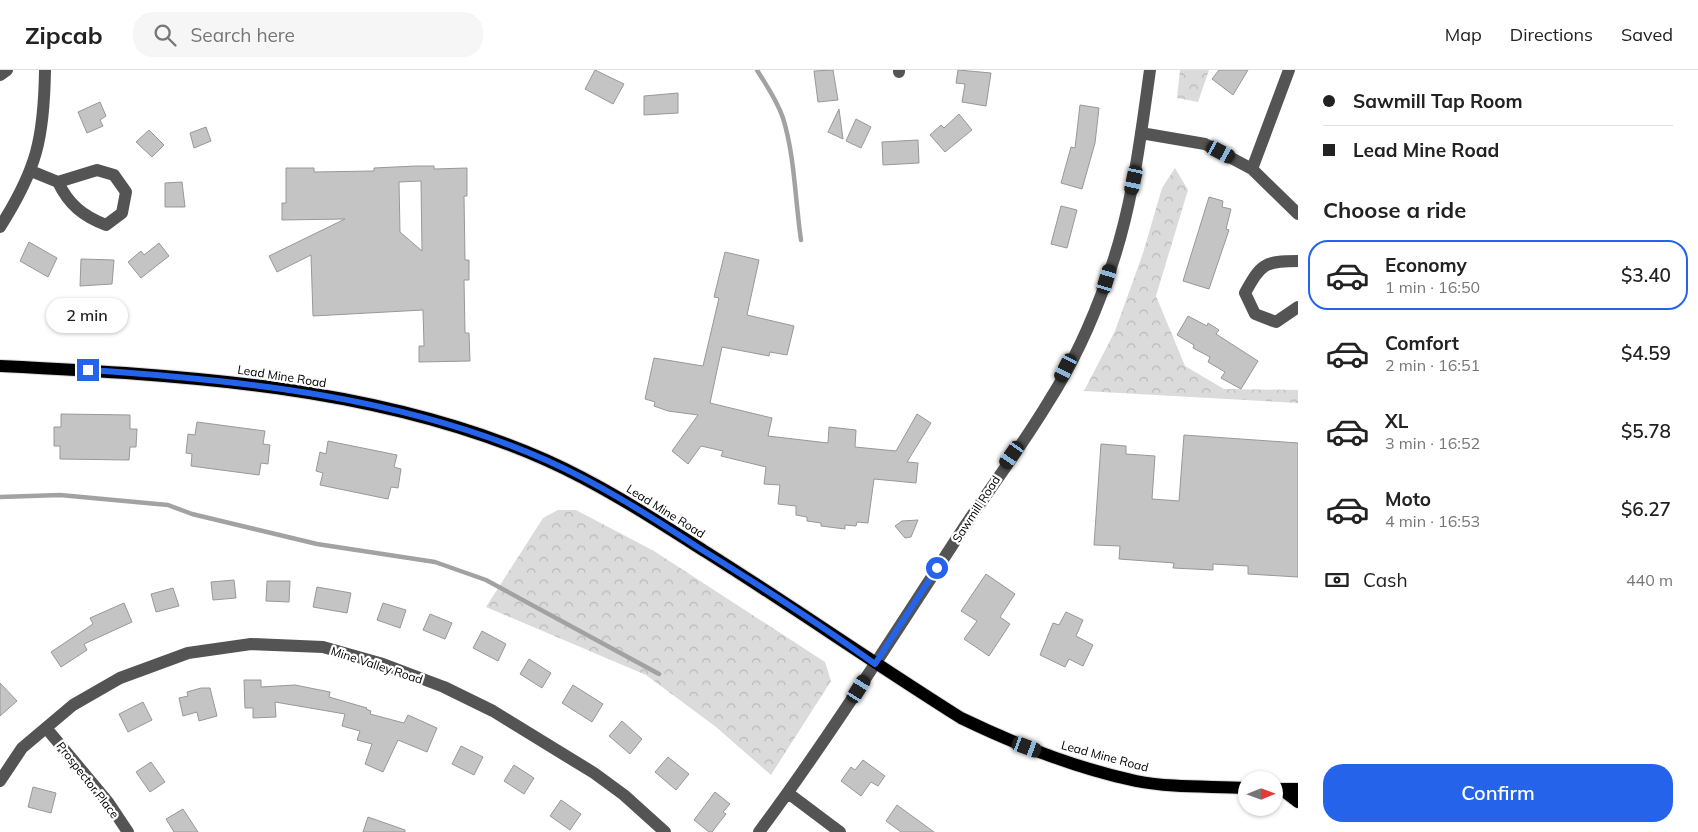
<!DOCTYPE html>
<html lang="en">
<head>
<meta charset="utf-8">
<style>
	body { margin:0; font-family:Mulish,sans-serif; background:#f6f6f6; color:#222; height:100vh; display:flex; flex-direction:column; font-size:19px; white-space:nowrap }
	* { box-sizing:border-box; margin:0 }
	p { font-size:16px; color:#767676 }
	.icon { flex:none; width:28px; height:28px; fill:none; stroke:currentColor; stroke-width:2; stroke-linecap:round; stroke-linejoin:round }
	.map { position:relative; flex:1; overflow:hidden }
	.drawer { display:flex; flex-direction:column; background:#fff; width:400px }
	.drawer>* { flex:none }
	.banner { display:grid; align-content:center; height:110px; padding:0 25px; background:#fff }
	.needle { width:32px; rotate:89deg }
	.tools { position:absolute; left:1238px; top:701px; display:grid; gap:10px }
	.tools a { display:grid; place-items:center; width:45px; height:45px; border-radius:50%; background:#fff; box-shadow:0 1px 4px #0004; font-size:25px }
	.end { position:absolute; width:22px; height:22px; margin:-11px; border:6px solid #2563eb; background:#fff; box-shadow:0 0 0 2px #fff }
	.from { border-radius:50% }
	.bubble { position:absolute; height:35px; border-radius:18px; background:#fff; box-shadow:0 1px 4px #0004; font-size:16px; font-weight:600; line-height:35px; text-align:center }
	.car { position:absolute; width:15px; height:30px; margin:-15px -8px; border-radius:6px; box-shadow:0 0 4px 1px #0007; background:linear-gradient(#222 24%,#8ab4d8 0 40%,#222 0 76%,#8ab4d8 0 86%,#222 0) }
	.banner b { display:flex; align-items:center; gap:18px; height:48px; font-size:19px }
	.banner b+b { border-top:1px solid #e0e0e0 }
	.banner i { width:12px; height:12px; background:#222 }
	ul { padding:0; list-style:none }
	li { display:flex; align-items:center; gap:15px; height:70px; margin:0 10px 8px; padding:0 15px; border:2px solid transparent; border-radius:20px }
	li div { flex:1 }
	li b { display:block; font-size:19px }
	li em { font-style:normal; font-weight:600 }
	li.on { border-color:#2563eb }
	li>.icon { width:45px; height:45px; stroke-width:1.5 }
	h2 { padding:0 25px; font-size:22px; line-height:60px }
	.pay { display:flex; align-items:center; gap:12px; height:55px; padding:0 25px; font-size:19px }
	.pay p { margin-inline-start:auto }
	.primary-button { display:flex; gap:10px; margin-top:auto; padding:10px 25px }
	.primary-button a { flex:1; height:58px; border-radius:20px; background:#2563eb; color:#fff; font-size:20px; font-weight:600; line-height:58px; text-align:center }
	header { display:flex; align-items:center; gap:30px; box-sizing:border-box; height:70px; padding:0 25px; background:#fff; border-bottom:1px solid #e0e0e0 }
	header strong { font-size:24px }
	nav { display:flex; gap:28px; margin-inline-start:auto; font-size:18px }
	.search { width:350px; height:45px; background:#f6f6f6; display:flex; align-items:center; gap:12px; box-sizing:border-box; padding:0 18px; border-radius:20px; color:#767676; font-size:19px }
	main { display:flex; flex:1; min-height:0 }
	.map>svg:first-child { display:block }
	.forest { fill:url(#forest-crowns) }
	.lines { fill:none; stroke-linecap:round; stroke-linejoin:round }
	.stream { stroke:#a2a2a2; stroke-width:4.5 }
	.building { fill:#c4c4c4; stroke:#989898; fill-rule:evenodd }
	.major-casing { stroke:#dbdbdb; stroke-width:14 }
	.minor { stroke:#545454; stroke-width:12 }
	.major { stroke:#000; stroke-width:12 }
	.route { stroke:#2563eb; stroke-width:6 }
	.labels { text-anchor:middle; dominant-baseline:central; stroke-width:4.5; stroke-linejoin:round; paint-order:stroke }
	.street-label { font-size:12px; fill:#000; stroke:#fff }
</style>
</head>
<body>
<header>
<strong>Zipcab</strong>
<div class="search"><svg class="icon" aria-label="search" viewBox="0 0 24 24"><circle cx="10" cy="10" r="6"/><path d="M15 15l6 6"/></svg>Search here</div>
<nav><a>Map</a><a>Directions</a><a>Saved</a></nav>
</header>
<main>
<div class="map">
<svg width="1298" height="762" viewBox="0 0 1298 762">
	<defs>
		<pattern id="forest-crowns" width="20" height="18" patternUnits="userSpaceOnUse" patternTransform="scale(1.25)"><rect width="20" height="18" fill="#dbdbdb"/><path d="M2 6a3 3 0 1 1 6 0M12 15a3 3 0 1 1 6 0" fill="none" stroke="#bababa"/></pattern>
	</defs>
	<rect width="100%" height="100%" fill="#fff"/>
	<path class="forest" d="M1180,0H1209L1198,32L1177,28Z
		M1175,98L1188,120L1156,226L1185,296L1224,319L1298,320V333L1084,321L1115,261L1143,183L1162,118Z
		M558,440H576L654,481L825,592L831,611L771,705L716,657L646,605L486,537L543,448Z"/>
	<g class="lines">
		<path class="stream" d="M757,0C766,15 777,30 783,48C795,87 795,130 801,170
			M0,427L60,425L168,435L192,444L317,474L435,492L486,510L659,604"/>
	</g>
	<path class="building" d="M595,0L624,14L613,34L585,19Z
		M833,0L838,30L818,32L814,1Z
		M958,0L991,3L986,36L962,32L965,14L956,13Z
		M1219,0H1248L1233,25L1212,9Z
		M678,23V43L644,45V26Z
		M100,32L106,46L100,50L103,56L87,63L78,42Z
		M1080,35L1099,38L1095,73L1082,119L1061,113L1071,77L1075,78Z
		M839,39L843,69L828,62Z
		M959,44L972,60L945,82L930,65L941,55L944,58Z
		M856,49L871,57L861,78L846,71Z
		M206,57L211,71L194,78L190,63Z
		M149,60L164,75L152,87L136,72Z
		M918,70L919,93L883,95L882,72Z
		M416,96H434V99L467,98V126H464L465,190H469V210H464L465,263H469L470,291L419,292V276H424L423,240L313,246L311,185L277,202L269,186L345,149L282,150V133H286V98H314V102L374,101V98ZM421,111L422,181L400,162L399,112Z
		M182,112L185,137H165V113Z
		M1209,127L1223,131L1222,137L1231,139L1226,159L1229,160L1209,219L1183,211Z
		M1061,136L1077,140L1067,178L1051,174Z
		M29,172L57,188L48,207L20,191Z
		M159,173L169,186L141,208L128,192L141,181L144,185Z
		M725,182L759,190L747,245L794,256L787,285L770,282L769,286L722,277L710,333L772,348L768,366L828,373L829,357L856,360L855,377L896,381L917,344L931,353L907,392L918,393L916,413L874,409L868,453L857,452L856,456L845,455V459L821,456V453L807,451V447L796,445V436L778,434L780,415L764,414L766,397L721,386L723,381L701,376L688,394L672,381L698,345L668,341L654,336L655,332L645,329L654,288L703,296L719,228L714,227Z
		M81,189L114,190L112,214L80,216Z
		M1188,246L1207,256L1208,253L1219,260L1216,264L1258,291L1241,319L1221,308L1225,302L1208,292L1210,287L1193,278L1194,275L1177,265Z
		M61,344L130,345V359H137L136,377H130L129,390L60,389V376H54V357H61Z
		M197,352L265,361L263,374L270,375L268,394L261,393L259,405L191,396L192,384L186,383L188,364L195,365Z
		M1184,365L1298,373V507L1248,504V496L1213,494V500L1173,498L1174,493L1119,489L1120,476L1094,475L1101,374L1126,376V384L1155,386L1152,429L1179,431Z
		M328,371L397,385L394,397L401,399L398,418L391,417L388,429L320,415L323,403L316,401L320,382L326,384Z
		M918,450L911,467L905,468L895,456L902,451Z
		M986,504L1015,524L1000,547L1010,554L989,586L964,569L977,551L961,541Z
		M234,510L236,528L213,530L211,512Z
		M267,511H290L289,532L266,531Z
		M317,517L351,523L347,543L313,537Z
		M173,518L179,536L156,542L151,524Z
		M124,533L132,552L84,574L87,580L61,597L51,582L93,554L90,548Z
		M383,533L406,540L400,558L377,550Z
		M1066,542L1083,550L1076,566L1093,575L1083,596L1069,589L1065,597L1040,585L1053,553L1059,555Z
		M430,544L452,553L445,569L423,560Z
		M482,561L506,574L498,591L473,578Z
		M529,589L551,603L542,618L520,604Z
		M244,610H261V617L295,615L330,622L329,627L367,638L366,639L371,641L370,644L404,653L408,645L437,658L427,682L398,670L383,702L365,694L372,674L357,670L360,661L342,656L345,644L275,632L276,647L253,648V638H245Z
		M0,613L17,631L0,646Z
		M573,615L603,634L592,652L562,633Z
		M201,618H210L217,646L199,651L197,642L183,646L179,628L188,626L187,622Z
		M143,632L152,650L128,662L119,644Z
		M622,651L642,669L630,684L609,666Z
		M461,676L483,687L474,705L452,694Z
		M668,687L689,704L676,720L655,702Z
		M863,690L885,706L878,716L871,712L861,726L841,711L851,697L855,700Z
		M151,692L165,712L150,722L136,702Z
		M514,695L534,708L524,724L504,711Z
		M33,717L56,723L51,743L28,737Z
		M715,722L730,734L723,742L726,744L712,762H709L694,750Z
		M561,730L581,744L570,760L550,746Z
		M897,735L934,762H901L886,751Z
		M183,739L198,762H174L166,749Z
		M368,747L405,760V762H363Z"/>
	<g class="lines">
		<defs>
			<path id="major" d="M0,296C182,305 377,315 546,390C602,415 654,449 706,482C792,536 875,594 961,648C1017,675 1075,698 1136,711C1172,718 1210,716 1246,718
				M1274,719H1298
				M1281,719L1298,732"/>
		</defs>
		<use href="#major" class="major-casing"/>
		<path class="minor" d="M899,2V0
			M0,5L7,0
			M1141,63L1205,74L1252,99L1298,144
			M1252,99L1289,0
			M31,101L58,112C69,135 83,146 106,155L122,143L126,122L114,105L97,100L58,112
			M0,157C37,99 44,68 45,0
			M1298,191C1264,191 1261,194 1245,223L1255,244L1276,252L1298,237
			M47,659L108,732L128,762
			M0,711L22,678L73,635L120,608L188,583L251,574L323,577L383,594L444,617L493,641L594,703L624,725L665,762
			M788,723L840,762
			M759,762C831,665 895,563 961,462C990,418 1022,376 1049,331C1072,295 1093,249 1107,209C1132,142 1140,71 1150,0"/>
		<use href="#major" class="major"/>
	</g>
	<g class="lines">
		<path class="route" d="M88,300C242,310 403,327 546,390C600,414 650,446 699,478C759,515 818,553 875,594L937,498"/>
	</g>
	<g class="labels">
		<g class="street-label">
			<text transform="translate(282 306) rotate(9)">Lead Mine Road</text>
			<text transform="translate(976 439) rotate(-57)">Sawmill Road</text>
			<text transform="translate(666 441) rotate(32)">Lead Mine Road</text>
			<text transform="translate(377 595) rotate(18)">Mine Valley Road</text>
			<text transform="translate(1105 686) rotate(15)">Lead Mine Road</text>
			<text transform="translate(88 710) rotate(52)">Prospector Place</text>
		</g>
	</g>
</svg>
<div class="tools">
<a><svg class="needle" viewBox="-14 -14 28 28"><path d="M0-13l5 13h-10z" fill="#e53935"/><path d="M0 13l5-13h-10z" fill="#767676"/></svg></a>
</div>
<i class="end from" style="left:937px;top:498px"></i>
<i class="end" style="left:88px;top:300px"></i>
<div class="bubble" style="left:46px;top:228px;width:82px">2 min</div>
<i class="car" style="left:1221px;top:82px;rotate:118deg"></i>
<i class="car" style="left:1134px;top:110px;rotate:192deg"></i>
<i class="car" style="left:1107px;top:209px;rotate:17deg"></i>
<i class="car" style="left:1066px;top:298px;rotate:207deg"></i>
<i class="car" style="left:1012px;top:385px;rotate:215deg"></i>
<i class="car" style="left:859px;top:619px;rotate:32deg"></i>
<i class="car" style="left:1027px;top:677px;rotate:110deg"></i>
</div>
<section class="drawer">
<div class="banner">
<b><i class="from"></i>Sawmill Tap Room</b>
<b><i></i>Lead Mine Road</b>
</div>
<h2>Choose a ride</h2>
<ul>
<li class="on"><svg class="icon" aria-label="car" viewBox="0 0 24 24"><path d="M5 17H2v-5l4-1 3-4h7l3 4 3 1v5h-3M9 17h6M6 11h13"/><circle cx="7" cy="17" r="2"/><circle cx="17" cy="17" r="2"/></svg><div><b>Economy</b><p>1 min · 16:50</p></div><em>$3.40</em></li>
<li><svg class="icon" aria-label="car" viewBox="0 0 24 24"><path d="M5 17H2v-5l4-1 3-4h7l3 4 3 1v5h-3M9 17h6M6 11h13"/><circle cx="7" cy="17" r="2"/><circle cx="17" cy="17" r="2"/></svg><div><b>Comfort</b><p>2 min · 16:51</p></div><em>$4.59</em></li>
<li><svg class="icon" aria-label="car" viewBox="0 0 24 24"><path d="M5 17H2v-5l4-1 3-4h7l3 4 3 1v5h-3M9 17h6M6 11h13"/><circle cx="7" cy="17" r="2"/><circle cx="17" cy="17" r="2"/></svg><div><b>XL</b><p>3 min · 16:52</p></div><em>$5.78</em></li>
<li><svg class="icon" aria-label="car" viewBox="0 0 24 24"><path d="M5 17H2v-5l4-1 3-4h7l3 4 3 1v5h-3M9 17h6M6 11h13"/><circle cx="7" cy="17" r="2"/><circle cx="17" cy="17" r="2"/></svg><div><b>Moto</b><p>4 min · 16:53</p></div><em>$6.27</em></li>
</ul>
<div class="pay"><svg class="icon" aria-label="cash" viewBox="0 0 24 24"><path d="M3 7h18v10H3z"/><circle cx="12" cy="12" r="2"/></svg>Cash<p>440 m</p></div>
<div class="primary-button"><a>Confirm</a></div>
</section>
</main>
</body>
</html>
